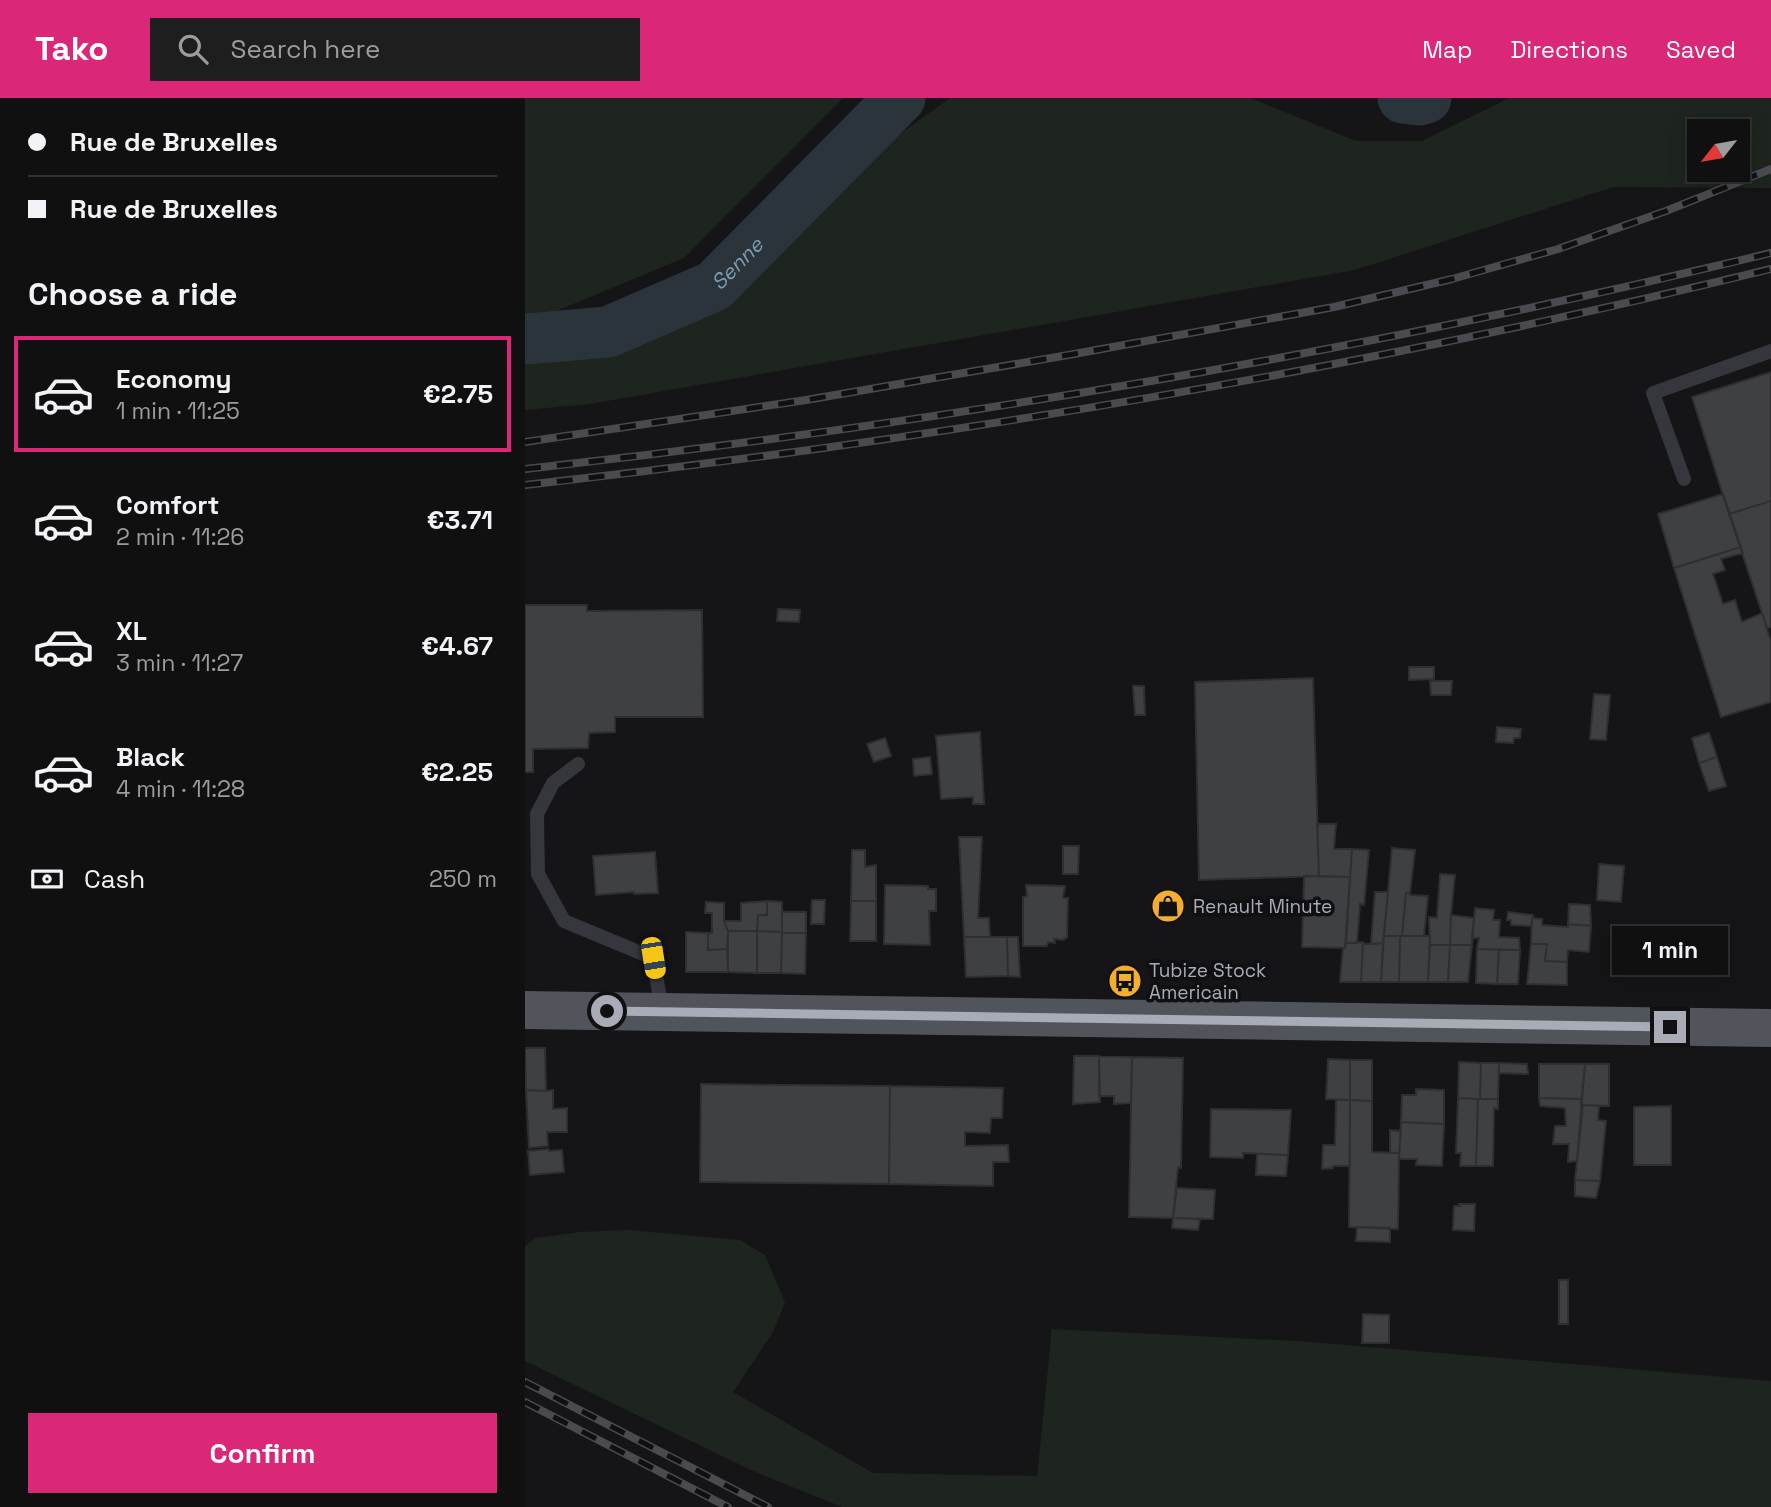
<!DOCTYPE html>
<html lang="en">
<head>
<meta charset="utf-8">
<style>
	body { margin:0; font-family:"Space Grotesk",sans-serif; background:#1e1e1f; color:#f1f3f6; height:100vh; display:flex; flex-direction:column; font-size:26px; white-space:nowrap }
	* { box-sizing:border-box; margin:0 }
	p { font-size:23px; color:#9c9d9f }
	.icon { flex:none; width:38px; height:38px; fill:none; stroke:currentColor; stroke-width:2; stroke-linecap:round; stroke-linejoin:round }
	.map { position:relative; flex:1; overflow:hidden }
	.sheet { display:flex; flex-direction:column; background:#101011; width:525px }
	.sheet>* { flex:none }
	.top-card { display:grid; align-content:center; height:154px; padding:0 28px; background:#101011 }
	.needle { width:46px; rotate:239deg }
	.buttons { position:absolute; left:1162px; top:21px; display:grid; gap:14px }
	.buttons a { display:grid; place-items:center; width:63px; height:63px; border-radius:0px; background:#101011; box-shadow:0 4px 18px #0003,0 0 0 2px #303031; font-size:35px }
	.end { position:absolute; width:32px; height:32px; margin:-16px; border:9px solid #a7acb7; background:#111; box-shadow:0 0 0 4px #111 }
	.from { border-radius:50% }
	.bubble { position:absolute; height:49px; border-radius:0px; background:#101011; box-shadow:0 4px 18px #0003,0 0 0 2px #303031; font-size:23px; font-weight:700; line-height:49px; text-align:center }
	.car { position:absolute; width:21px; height:42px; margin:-21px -10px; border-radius:9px; box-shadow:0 0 5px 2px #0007; background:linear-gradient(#f5c518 24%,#345 0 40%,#f5c518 0 76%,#345 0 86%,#f5c518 0) }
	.top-card b { display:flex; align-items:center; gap:24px; height:66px; font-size:26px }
	.top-card b+b { border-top:2px solid #303031 }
	.top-card i { width:18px; height:18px; background:#f1f3f6 }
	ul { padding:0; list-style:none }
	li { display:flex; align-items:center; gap:21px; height:116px; margin:0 14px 10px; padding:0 14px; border:4px solid transparent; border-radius:0px }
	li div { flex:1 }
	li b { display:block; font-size:26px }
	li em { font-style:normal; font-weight:700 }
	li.current { border-color:#db2777 }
	li>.icon { width:63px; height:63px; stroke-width:1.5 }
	h2 { padding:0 28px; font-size:32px; line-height:84px }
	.pay { display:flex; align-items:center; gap:18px; height:77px; padding:0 28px; font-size:26px }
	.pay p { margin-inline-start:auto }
	.button { display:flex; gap:14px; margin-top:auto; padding:14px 28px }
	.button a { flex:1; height:80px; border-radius:0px; background:#db2777; color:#fff; font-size:28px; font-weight:700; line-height:80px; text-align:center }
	header { display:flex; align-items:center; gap:42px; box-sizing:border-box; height:98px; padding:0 35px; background:#db2777; color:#fff }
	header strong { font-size:33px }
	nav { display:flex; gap:38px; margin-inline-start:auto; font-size:24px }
	.search { width:490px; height:63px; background:#1e1e1f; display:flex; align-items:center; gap:18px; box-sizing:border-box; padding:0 24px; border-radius:0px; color:#9c9d9f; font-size:26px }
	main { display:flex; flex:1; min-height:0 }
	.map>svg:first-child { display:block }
	.green { fill:#1d251e; fill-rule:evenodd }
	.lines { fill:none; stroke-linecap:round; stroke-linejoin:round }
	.river { stroke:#2b343b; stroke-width:51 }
	.building { fill:#3f4044; stroke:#2f2f33; stroke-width:2 }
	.lane { stroke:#36373c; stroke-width:14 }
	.primary { stroke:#52545b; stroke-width:38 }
	.rail-casing { stroke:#494b51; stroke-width:8 }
	.rail { stroke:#101012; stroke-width:5; stroke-dasharray:16; stroke-linecap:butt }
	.route { stroke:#a7acb7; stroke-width:9 }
	.labels { text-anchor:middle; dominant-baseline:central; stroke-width:7; stroke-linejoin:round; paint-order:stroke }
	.poi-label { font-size:19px; fill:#a7acb7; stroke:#101012; text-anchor:start }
	.water-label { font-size:21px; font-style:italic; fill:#7d9bb2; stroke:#101012 }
</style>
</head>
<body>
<header>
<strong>Tako</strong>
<div class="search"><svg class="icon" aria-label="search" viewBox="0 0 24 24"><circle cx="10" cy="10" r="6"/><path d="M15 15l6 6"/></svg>Search here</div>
<nav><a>Map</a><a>Directions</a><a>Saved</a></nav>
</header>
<main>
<section class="sheet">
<div class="top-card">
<b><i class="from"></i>Rue de Bruxelles</b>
<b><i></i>Rue de Bruxelles</b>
</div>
<h2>Choose a ride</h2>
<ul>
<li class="current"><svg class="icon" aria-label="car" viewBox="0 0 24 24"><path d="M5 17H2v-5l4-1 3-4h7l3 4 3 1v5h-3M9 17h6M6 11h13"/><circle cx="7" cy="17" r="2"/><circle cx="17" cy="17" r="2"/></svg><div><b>Economy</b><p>1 min · 11:25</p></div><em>€2.75</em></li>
<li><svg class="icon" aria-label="car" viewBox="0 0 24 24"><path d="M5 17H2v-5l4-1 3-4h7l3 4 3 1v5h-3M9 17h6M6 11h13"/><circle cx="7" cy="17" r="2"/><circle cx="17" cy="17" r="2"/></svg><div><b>Comfort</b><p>2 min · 11:26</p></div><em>€3.71</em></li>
<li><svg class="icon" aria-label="car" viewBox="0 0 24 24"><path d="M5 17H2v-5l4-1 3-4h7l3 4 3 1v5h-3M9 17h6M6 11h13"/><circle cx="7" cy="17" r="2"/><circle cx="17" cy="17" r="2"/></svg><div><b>XL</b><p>3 min · 11:27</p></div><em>€4.67</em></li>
<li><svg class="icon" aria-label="car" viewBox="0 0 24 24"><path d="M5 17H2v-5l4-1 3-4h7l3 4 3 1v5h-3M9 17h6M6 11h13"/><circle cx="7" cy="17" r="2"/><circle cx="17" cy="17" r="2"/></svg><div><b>Black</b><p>4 min · 11:28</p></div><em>€2.25</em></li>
</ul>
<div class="pay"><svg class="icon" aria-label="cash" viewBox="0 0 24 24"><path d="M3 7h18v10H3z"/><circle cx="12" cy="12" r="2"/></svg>Cash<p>250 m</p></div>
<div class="button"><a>Confirm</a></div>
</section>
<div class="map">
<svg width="1246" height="1409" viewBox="0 0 1246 1409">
	<rect width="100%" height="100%" fill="#151517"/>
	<path class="green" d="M0,0H318L159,160L0,226Z
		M425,0H725L831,43H897L984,0H1246V90L1088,89L830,172L65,306L0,312V255L109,250L201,204L355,50ZM1174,33H1213V72H1174Z
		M103,1132L215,1142L240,1157L260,1204L248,1234L208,1294L348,1375L512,1378L526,1241V1231L773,1243L1246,1283V1409H317L228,1373L0,1263V1148L11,1140L55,1134Z"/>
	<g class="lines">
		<g class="river">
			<path d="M878,0L894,2L901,0"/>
			<path id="s1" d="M0,241L83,234L189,188L375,0"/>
		</g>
	</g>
	<path class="building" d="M1246,274V403L1204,416L1167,299Z
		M1198,396L1216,449L1149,470L1133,416Z
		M1246,403V529L1242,530L1204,416Z
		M1216,449L1218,455L1196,461L1200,472L1188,476L1198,506L1210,502L1217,524L1237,515L1246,543V604L1196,619L1149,470Z
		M0,507H62V513L177,512L178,619H90V634L64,635L63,650L8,651V674H0Z
		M253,511L275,512L274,524L252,523Z
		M884,569H909V581L884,582Z
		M788,580L794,778L674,782L670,584Z
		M905,583H927L926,597H906Z
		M608,588H619L620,617H610Z
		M1069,596L1085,597L1081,642L1065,641Z
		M972,629L996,631L995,640H989L988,645L971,644Z
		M455,634L459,706H448V699L416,701L411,638Z
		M1184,635L1192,659L1174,665L1167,640Z
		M360,640L366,658L349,664L342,646Z
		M405,659L407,676L389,678L388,661Z
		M1192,659L1201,688L1184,693L1174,665Z
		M792,726H811L809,751H827L825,779L794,778Z
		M434,739H457L453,820H464L465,839H439Z
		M538,748H554L553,776H538Z
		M867,750L890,752L885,795H881L877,838H859Z
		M827,751L844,752L839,807L835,806L832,845H821Z
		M327,752H340V769L351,767V803H326Z
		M130,754L133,795L109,796V794L71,797L68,758Z
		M1074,766L1099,768L1096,804L1072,802Z
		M915,776L930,777L926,817L925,847H905L904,819L912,820Z
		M779,778L825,779L820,850L777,849Z
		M360,787L403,788V791H411V813H404L405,847L359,846Z
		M501,787L540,788L538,800H543L542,840H539V842L529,841L530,845L523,844L522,848H498V799L502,798Z
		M850,794H863L858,845L846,846Z
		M881,795H885V797L903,798L899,838H877Z
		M287,802H300L299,826H286Z
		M242,803V817H233L232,833H203L199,823H216V805Z
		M242,803L257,804V834L232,833L233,817H242Z
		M326,803H351V843H325Z
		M181,804L199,805V823L203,833L202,851L183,852V835H187V815H180Z
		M1044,806L1065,807L1066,828L1043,826Z
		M950,810L969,812L968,822H975L974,839L994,840L995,852L952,851L954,840H947Z
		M257,814H281V835H257Z
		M983,814L1008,817L1006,828L986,827V822H982Z
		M926,817L949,820L947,847H925Z
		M1007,820L1017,821V827L1043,829V826L1066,828L1064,854L1043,852L1042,864L1020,863L1022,846H1006Z
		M203,833H232V875L203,874Z
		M232,833L257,834L256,875H232Z
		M161,834L183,835V852L202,851L203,874H161Z
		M257,835H281L280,876L256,875Z
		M859,838H875L874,884H856Z
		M875,838H905L903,884H874Z
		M439,839H482L483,878L441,879Z
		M482,839H493L495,879L483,878Z
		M838,844L836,884H815L818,850H820L821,845Z
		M858,845L856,884H836L838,846Z
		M1006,846H1022L1020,863L1042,864V887L1002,886Z
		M905,847H925L923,884H903Z
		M925,847H947L943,884H923Z
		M952,851L974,852L972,886L951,885Z
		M974,852H995L993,886H972Z
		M0,950H20L21,993L1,992Z
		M549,958H574L575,1004L548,1006Z
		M574,958L607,959L606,1005L589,1006V998H574Z
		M607,959L658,960L656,1070L653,1069L648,1120L604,1119Z
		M803,961L825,962V1002L801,1001Z
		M825,962H847V1003L825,1002Z
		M934,964L956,965L955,1001L933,1000Z
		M956,965H974L973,1001H955Z
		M974,965L1002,966L1003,976L974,975Z
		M1014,966H1060L1057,1001L1014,1000Z
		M1060,966H1084V1008L1056,1007Z
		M176,986L365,988L364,1086L175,1084Z
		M365,988L478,990L477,1020H466L465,1035L440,1034V1048L483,1047L484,1064H468V1088L364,1086Z
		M891,991L919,992V1026L876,1024L877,997H891Z
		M1,992L21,993L28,992V1011L42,1010V1034H22L23,1048L4,1050Z
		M933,1000L953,1001L951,1068H935L936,1055H931Z
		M1014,1000L1057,1001L1052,1063L1043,1064L1044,1046H1028L1030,1028H1041L1040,1010L1015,1008Z
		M953,1001H973V1011L969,1010L968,1068H951Z
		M811,1002H825V1068H808V1070L797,1071L798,1047H810Z
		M825,1002L847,1003V1054L874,1055L873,1131L824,1129Z
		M1058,1007L1074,1008L1073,1022L1081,1023L1075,1083L1050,1082Z
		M1146,1008V1067H1109V1009Z
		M686,1011L766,1012L763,1057L718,1055V1060L685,1059Z
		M876,1024L919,1026L917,1068L891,1067L892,1061H874Z
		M865,1032L876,1033L874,1055H865Z
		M24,1051V1053L37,1052L39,1074L5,1077L3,1053Z
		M732,1056L763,1057L761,1078L731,1077Z
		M1050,1082L1075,1083L1071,1100L1050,1098Z
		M652,1090L690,1092L688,1121L648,1120Z
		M934,1106H950L949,1133L928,1132L929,1108H935Z
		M648,1120L675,1121L673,1132L647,1130Z
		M832,1129L865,1130V1144L831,1143Z
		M1034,1182H1043V1226H1034Z
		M838,1216L864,1217V1245H837Z"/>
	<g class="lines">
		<path class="lane" d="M1159,381L1128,295L1246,253
			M53,666L28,685L12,716L13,776L39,823L128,860L137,912"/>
		<path class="primary" d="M0,912L1246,930"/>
		<defs>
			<path id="rail" d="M0,344L281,302L549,256L809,209L927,181L1033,151L1141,113L1246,71
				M0,371C419,325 836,254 1246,155
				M0,387C419,341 836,271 1246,171
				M0,1284L243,1409
				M0,1304L203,1409"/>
		</defs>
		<use href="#rail" class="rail-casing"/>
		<use href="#rail" class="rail"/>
	</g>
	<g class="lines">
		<path class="route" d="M82,913L1145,929"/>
	</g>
	<defs>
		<symbol id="shop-disc" viewBox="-11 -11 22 22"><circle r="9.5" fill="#f3ae31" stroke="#101012"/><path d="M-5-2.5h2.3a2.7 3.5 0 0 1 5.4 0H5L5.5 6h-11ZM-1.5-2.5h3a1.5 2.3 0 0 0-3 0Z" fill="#111"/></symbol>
		<symbol id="bus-disc" viewBox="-11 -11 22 22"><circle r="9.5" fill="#f3ae31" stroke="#101012"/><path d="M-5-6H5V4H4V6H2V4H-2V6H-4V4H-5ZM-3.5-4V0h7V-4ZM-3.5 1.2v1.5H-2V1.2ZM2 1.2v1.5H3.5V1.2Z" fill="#111"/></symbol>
	</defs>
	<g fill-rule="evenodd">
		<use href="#shop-disc" x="624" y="789" width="38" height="38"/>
		<use href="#bus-disc" x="581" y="864" width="38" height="38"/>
	</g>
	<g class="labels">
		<g class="poi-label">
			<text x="668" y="808">Renault Minute</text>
			<text x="624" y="872">Tubize Stock<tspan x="624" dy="22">Americain</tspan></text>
		</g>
		<g class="water-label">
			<text stroke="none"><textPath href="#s1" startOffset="231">Senne</textPath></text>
		</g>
	</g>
</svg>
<div class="buttons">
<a><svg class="needle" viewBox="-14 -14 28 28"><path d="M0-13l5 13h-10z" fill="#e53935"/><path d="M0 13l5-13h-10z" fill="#9c9d9f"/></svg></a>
</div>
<i class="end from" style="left:82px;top:913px"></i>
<i class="end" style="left:1145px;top:929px"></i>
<div class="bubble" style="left:1087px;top:828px;width:116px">1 min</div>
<i class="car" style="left:128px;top:860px;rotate:171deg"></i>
</div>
</main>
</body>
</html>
